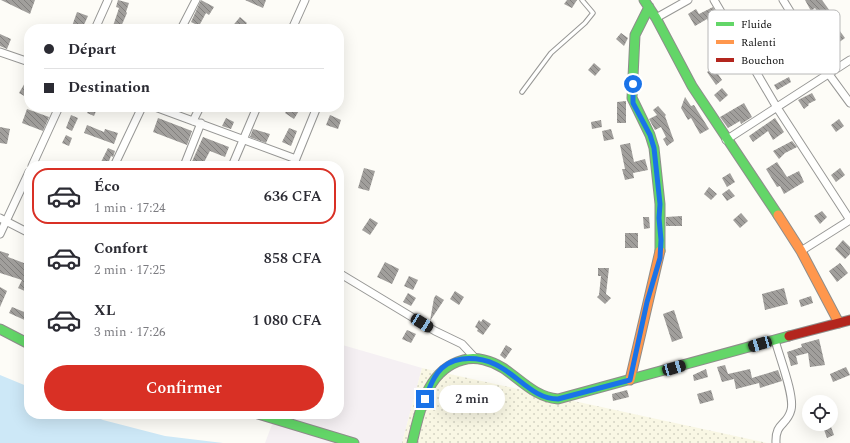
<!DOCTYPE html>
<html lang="fr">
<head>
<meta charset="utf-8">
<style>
	body { margin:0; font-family:Spectral,serif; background:#f7f7f7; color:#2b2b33; height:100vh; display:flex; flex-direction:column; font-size:15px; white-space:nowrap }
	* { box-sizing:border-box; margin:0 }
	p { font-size:13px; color:#7c7c81 }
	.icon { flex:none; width:22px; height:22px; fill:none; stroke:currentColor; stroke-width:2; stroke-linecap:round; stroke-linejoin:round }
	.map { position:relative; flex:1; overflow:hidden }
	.panel { position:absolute; left:24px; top:161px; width:320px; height:258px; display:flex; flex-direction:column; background:#fff; border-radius:16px; box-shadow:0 4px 16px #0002 }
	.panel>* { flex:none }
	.top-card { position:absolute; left:24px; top:24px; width:320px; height:88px; border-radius:16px; box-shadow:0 4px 16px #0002; display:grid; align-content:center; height:88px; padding:0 20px; background:#fff }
	.fabs { position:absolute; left:802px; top:395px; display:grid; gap:8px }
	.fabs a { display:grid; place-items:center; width:36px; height:36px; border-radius:50%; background:#fff; box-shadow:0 4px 16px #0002; font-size:20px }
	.end { position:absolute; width:18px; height:18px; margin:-9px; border:5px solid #1a73e8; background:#fff; box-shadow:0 0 0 2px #fff }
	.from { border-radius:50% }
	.bubble { position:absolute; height:28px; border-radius:14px; background:#fff; box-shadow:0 4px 16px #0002; font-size:13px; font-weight:600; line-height:28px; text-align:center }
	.car { position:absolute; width:12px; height:24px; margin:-12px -6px; border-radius:5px; box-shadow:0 0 3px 1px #0007; background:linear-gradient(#222 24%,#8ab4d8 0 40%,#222 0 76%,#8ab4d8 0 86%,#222 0) }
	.top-card b { display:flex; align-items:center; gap:14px; height:38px; font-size:15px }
	.top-card b+b { border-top:1px solid #e1e1e2 }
	.top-card i { width:10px; height:10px; background:#2b2b33 }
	ul { padding:7px 0 0; list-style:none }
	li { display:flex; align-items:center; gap:12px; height:56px; margin:0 8px 6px; padding:0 12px; border:2px solid transparent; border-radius:16px }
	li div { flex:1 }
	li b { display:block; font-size:15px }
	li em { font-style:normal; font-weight:600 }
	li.selected { border-color:#d93025 }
	li>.icon { width:36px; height:36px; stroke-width:1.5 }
	.button { display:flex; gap:8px; margin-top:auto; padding:8px 20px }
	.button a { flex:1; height:46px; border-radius:24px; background:#d93025; color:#fff; font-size:16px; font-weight:600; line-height:46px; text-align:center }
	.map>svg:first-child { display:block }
	.industrial { fill:#f5f0f3 }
	.farmland { fill:url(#farmland-dots) }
	.water { fill:#cde8f7 }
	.building { fill:url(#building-back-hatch) }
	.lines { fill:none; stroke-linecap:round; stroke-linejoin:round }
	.lane-casing { stroke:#979795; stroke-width:5.5 }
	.street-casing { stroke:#979795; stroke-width:9 }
	.fast-casing { stroke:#8e8d8b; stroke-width:11 }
	.slow-casing { stroke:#8e8d8b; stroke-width:11 }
	.jam-casing { stroke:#8e8d8b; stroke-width:11 }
	.lane { stroke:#fffffe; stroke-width:3.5 }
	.street { stroke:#fffffe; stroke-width:7 }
	.fast { stroke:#63d668; stroke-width:9 }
	.slow { stroke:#ff974d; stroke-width:9 }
	.jam { stroke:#b3261e; stroke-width:9 }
	.route { stroke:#1a73e8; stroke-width:5 }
	.key { fill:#fff; stroke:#b8b8b8; stroke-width:1 }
	.key-label { font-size:11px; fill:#111 }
</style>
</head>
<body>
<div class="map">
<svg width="850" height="443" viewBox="0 0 850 443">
	<defs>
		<pattern id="farmland-dots" width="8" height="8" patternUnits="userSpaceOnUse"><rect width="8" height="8" fill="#f9f7e4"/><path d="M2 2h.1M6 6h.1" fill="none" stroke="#d4d3c3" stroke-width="1.8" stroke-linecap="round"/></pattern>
		<pattern id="building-back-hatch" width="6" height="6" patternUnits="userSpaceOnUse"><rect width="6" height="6" fill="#a19f9c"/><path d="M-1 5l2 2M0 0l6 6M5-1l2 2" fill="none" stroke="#82807e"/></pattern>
	</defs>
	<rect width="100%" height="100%" fill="#fdfcf7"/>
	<path class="industrial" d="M339,344L422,368L402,443H265L276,414H339Z"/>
	<path class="farmland" d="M422,368L767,443H402Z"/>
	<path class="water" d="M0,375L29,387V414H90L103,420L165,436L223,443H0Z"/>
	<path class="building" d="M1,0H35L30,14Z
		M118,0L129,3L126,12L127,13L120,29H112L119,8L116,7Z
		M201,0L214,7L209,15L206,13L199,26L191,22Z
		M245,0H266L263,8Z
		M567,0H577L572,8L564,4Z
		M805,0H822L840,25L837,27L845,38L838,43L815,8L811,11Z
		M713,7L720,22L711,27L707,19L695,26L688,14L696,9L699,14Z
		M77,12L88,16L82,29H71Z
		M240,17L247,23L242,29H230Z
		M621,33L628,38L624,46L616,39Z
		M0,34L11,39L7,49L0,46Z
		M594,63L601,69L595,76L588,70Z
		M714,68L722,80L716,85L707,72Z
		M29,76V93L26,97L19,93Z
		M789,77L791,82L777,90L774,85Z
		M722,88L728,95L720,102L714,95Z
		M812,93L816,100L808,104L809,105L804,109L798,100Z
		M685,97L691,106L694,105L709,129L700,134L691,118L688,120L681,108Z
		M626,101V123H617V102Z
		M744,103L752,117L741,124L740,121L728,128L720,117Z
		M658,106L666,115L665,116L674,141L667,146L663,139L666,137L661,127L655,130L649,119L657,115L653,110Z
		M90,107L97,109L94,116L87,113Z
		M289,107H296L300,109L294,119L285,113Z
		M27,109L49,117L43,131L22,123Z
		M71,115L78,118L72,131L66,128Z
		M330,115L341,120L338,129L326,125Z
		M158,118L192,131L187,145L153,132Z
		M226,118L234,122L231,129L222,126Z
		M775,118L784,132L773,140L768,131L753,142L749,136Z
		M839,119L844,126L836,132L831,125Z
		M601,120L602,127L592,129L591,122Z
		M87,125L104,132L105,129L118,133L114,144L84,133Z
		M0,127L10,129L7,144L0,143Z
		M289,128L297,131L291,146L282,142Z
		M253,129L270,134L266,143L250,137Z
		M611,129L614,139L604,141L602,131Z
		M66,135L72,138L69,146L62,143Z
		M203,137L229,147L225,157L210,151L202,166H190Z
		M792,141L797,147L785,153L779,159L773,151Z
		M630,143L634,162L645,159L648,170L633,173L634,178L625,180L622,169H625L620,145Z
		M108,148L115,151L113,157L111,156L107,166H99Z
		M777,162L787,177L799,171L804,182L784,194L780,186L777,187L766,169Z
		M364,168L375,171L369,191L358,188Z
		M840,168L845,175L836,182L831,175Z
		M730,173L735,182L727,187L722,178Z
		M709,187L717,194L711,200L704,194Z
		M729,189L735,196L727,201L722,194Z
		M822,211L827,217L820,224L814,216Z
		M741,213L748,221L740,228L733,220Z
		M682,216V226H666V217Z
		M643,217H649L650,228L644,229Z
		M370,218L378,223L370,235L362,230Z
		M625,233H638V248H625Z
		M843,240L850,247V254L845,259L835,249Z
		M0,251L9,254L8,257L29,265V293L18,288L22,280L0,273Z
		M385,262L399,269L392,284L377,277Z
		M840,263L848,273L837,282L829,271Z
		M598,268H609L606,294L611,298L605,304L597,297L599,295L601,276H598Z
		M409,276L418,280L413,290L404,286Z
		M0,287L7,291L0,307Z
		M784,288L788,304L765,310L762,294Z
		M455,291L464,297L459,305L450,299Z
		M408,293L416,298L411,306L403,302Z
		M436,295L444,300L430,321L434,298Z
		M811,296L813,303L801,307L799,300Z
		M12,307L29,314V322L9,313Z
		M674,310L683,338L672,342L663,314Z
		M483,319L491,324L483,335L477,331L478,329L475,327L479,320L481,322Z
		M407,330L416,334L411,343L402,339Z
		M819,339L825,365L810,367L808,353L796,356L798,364L791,366L787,352L802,347L801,344Z
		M506,345L512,349L505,359L500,355Z
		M725,365L728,374L750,369L752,378L778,370L782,381L760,388L759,383L736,389L734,379L722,382L717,367Z
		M846,367L850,375L833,382L830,374Z
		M706,369L708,377L694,381L693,375Z
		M627,390L629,397L613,401L612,394Z
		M711,390L714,400L700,404L697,394Z
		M830,424L834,435L827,438L823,427Z"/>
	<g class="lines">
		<defs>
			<path id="lane" d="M522,92L551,53L585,23L593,13L582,0"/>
			<path id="street" d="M714,0L776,106L850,220
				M783,0L828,73L850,103
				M656,18L688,0
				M95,29L108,0
				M181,29L196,0
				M292,29L305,0
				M0,52L29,62
				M155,107L296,159
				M193,121L200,107
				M726,140L850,60
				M32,166L59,107
				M114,166L142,107
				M184,166L201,123
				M232,166L257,107
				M293,166L317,107
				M0,218L29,233
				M0,234L29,172
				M801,251L850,220
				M339,273L435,331L462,344L475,358
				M775,340C779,356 795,396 791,410C787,426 775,422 776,443"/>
			<path id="fast" d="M644,0L656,18L692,86L778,215
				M649,7L635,35L632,98L650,135L654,148L660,204V251
				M0,329L29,344
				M258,414L354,443
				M412,443C420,411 426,370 463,360C476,356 492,361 503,368C521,380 535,397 558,399L789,336"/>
			<path id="slow" d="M778,215L801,251L839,323
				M630,380L660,251"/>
			<path id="jam" d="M789,336L850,320"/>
		</defs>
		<use href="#lane" class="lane-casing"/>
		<use href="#street" class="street-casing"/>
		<use href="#fast" class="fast-casing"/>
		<use href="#slow" class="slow-casing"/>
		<use href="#jam" class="jam-casing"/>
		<use href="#lane" class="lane"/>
		<use href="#street" class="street"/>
		<use href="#fast" class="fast"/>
		<use href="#slow" class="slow"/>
		<use href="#jam" class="jam"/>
	</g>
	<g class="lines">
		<path class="route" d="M425,399C432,380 439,362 462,359C510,354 523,399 558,399L630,380L647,302L660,258L661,240L659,218L660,204L654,148L650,135L633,103V84"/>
	</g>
	<rect x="708" y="10" width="132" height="64" rx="6" class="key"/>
	<rect x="716" y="22" width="18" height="4" fill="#63d668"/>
	<rect x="716" y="40" width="18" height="4" fill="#ff974d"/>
	<rect x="716" y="58" width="18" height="4" fill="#b3261e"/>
	<g class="key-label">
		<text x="741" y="28">Fluide</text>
		<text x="741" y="46">Ralenti</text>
		<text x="741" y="64">Bouchon</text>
	</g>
</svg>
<div class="fabs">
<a><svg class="icon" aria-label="locate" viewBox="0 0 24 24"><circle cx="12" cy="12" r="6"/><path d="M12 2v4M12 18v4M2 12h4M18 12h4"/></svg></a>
</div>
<i class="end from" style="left:633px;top:84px"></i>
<i class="end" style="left:425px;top:399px"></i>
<div class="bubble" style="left:439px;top:385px;width:66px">2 min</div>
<i class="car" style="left:422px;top:323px;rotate:122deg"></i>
<i class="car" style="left:760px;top:344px;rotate:254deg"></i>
<i class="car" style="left:674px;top:368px;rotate:74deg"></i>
<div class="top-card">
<b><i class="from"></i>Départ</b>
<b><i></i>Destination</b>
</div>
<section class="panel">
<ul>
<li class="selected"><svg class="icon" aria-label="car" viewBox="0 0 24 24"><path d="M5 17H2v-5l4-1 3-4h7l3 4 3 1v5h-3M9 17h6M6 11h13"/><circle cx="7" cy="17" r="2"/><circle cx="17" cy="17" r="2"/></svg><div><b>Éco</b><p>1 min · 17:24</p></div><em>636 CFA</em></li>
<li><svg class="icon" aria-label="car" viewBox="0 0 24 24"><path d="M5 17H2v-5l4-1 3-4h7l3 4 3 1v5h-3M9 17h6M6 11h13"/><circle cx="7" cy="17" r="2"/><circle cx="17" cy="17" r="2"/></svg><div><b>Confort</b><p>2 min · 17:25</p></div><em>858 CFA</em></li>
<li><svg class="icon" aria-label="car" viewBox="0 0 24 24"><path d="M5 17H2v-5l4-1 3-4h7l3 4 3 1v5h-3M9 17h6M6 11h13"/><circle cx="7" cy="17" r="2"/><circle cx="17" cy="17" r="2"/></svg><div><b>XL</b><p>3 min · 17:26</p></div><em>1 080 CFA</em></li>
</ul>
<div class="button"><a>Confirmer</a></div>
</section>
</div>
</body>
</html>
